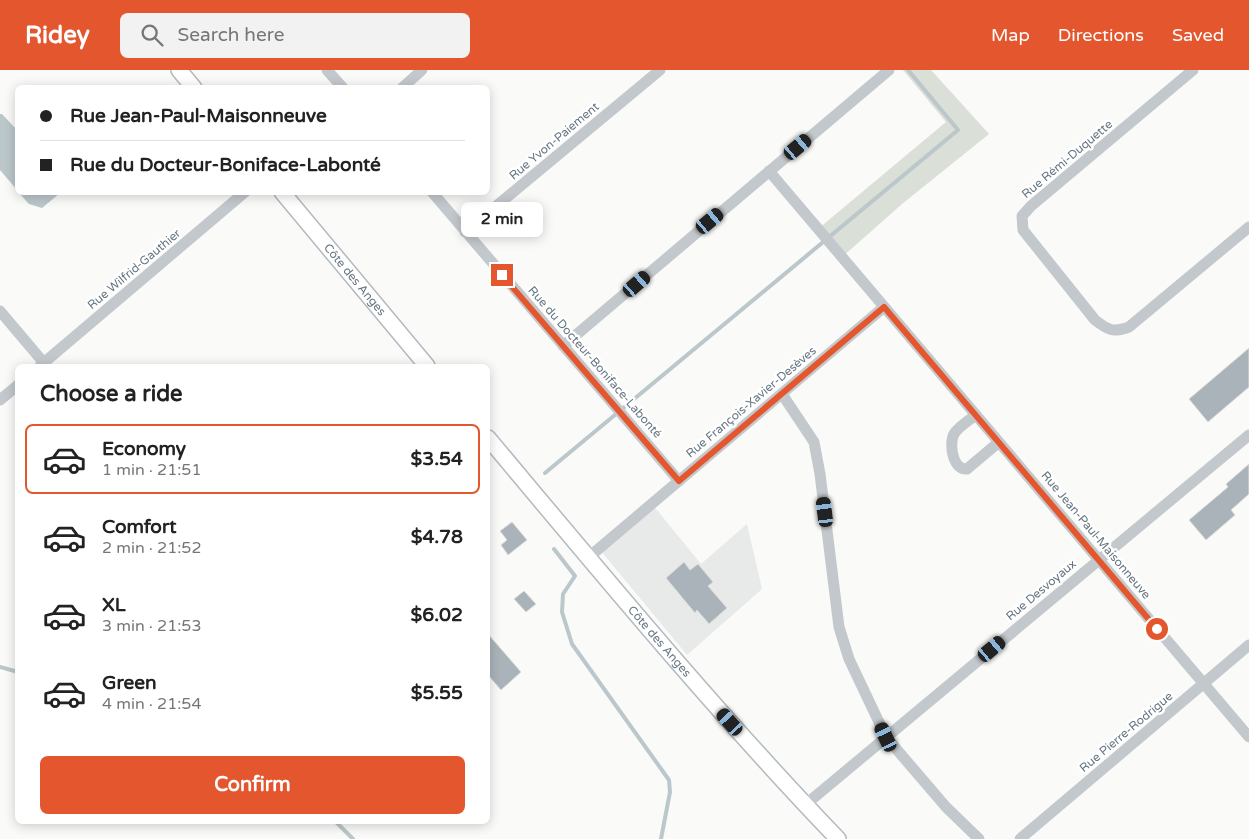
<!DOCTYPE html>
<html lang="en">
<head>
<meta charset="utf-8">
<style>
	body { margin:0; font-family:"Varela Round",sans-serif; background:#f2f2f2; color:#222; height:100vh; display:flex; flex-direction:column; font-size:19px; white-space:nowrap }
	* { box-sizing:border-box; margin:0 }
	p { font-size:16px; color:#767676 }
	.icon { flex:none; width:28px; height:28px; fill:none; stroke:currentColor; stroke-width:2; stroke-linecap:round; stroke-linejoin:round }
	.map { position:relative; flex:1; overflow:hidden }
	.details { position:absolute; left:15px; top:294px; width:475px; height:460px; display:flex; flex-direction:column; background:#fff; border-radius:8px; box-shadow:0 2px 12px #0003 }
	.details>* { flex:none }
	.hud { position:absolute; left:15px; top:15px; width:475px; height:110px; border-radius:8px; box-shadow:0 2px 12px #0003; display:grid; align-content:center; height:110px; padding:0 25px; background:#fff }
	.end { position:absolute; width:22px; height:22px; margin:-11px; border:6px solid #e4572e; background:#fff; box-shadow:0 0 0 2px #fff }
	.from { border-radius:50% }
	.bubble { position:absolute; height:35px; border-radius:8px; background:#fff; box-shadow:0 2px 12px #0003; font-size:16px; font-weight:700; line-height:35px; text-align:center }
	.car { position:absolute; width:15px; height:30px; margin:-15px -8px; border-radius:6px; box-shadow:0 0 4px 1px #0007; background:linear-gradient(#222 24%,#8ab4d8 0 40%,#222 0 76%,#8ab4d8 0 86%,#222 0) }
	.hud b { display:flex; align-items:center; gap:18px; height:48px; font-size:19px }
	.hud b+b { border-top:1px solid #e0e0e0 }
	.hud i { width:12px; height:12px; background:#222 }
	ul { padding:0; list-style:none }
	li { display:flex; align-items:center; gap:15px; height:70px; margin:0 10px 8px; padding:0 15px; border:2px solid transparent; border-radius:8px }
	li div { flex:1 }
	li b { display:block; font-size:19px }
	li em { font-style:normal; font-weight:700 }
	li.on { border-color:#e4572e }
	li>.icon { width:45px; height:45px; stroke-width:1.5 }
	h2 { padding:0 25px; font-size:22px; line-height:60px }
	.action { display:flex; gap:10px; margin-top:auto; padding:10px 25px }
	.action a { flex:1; height:58px; border-radius:8px; background:#e4572e; color:#fff; font-size:20px; font-weight:700; line-height:58px; text-align:center }
	header { display:flex; align-items:center; gap:30px; box-sizing:border-box; height:70px; padding:0 25px; background:#e4572e; color:#fff }
	header strong { font-size:24px }
	nav { display:flex; gap:28px; margin-inline-start:auto; font-size:18px }
	.search { width:350px; height:45px; background:#f2f2f2; display:flex; align-items:center; gap:12px; box-sizing:border-box; padding:0 18px; border-radius:8px; color:#767676; font-size:19px }
	.map>svg:first-child { display:block }
	.built { fill:#e8e9e9 }
	.green { fill:#dadfd7 }
	.water { fill:#bbc7cb }
	.lines { fill:none; stroke-linecap:round; stroke-linejoin:round }
	.stream { stroke:#bbc7cb; stroke-width:4 }
	.building { fill:#aab3b9; stroke:#dcdcda }
	.secondary-casing { stroke:#b3babf; stroke-width:18 }
	.street { stroke:#c3c8cc; stroke-width:11 }
	.secondary { stroke:#fff; stroke-width:15 }
	.route { stroke:#e4572e; stroke-width:6 }
	.labels { text-anchor:middle; dominant-baseline:central; stroke-width:5; stroke-linejoin:round; paint-order:stroke }
	.street-label { font-size:12px; fill:#657683; stroke:#fff }
</style>
</head>
<body>
<header>
<strong>Ridey</strong>
<div class="search"><svg class="icon" aria-label="search" viewBox="0 0 24 24"><circle cx="10" cy="10" r="6"/><path d="M15 15l6 6"/></svg>Search here</div>
<nav><a>Map</a><a>Directions</a><a>Saved</a></nav>
</header>
<div class="map">
<svg width="1249" height="769" viewBox="0 0 1249 769">
	<rect width="100%" height="100%" fill="#fafaf8"/>
	<path class="built" d="M652,434L701,494L747,454L762,519L687,585L601,481Z"/>
	<path class="green" d="M903,0H931L989,64L902,134L842,187L818,159L946,52Z"/>
	<path class="water" d="M0,44H2L17,60V120L0,100Z
		M19,123H60L42,138L29,134Z"/>
	<g class="lines">
		<path class="stream" d="M545,403L958,60L908,0
			M554,479L575,506L563,524L562,542L572,574L669,710L670,722L661,769
			M0,597L18,602
			M335,751L353,769"/>
	</g>
	<path class="building" d="M1249,278V317L1208,352L1189,329Z
		M1249,394V424L1231,440L1235,445L1206,470L1189,450L1228,417L1226,414Z
		M512,452L527,470L508,485L501,475L507,470L500,461Z
		M684,492L690,500L698,494L713,512L708,516L727,538L709,554L697,540L695,543L666,508Z
		M524,521L536,534L526,542L514,529Z
		M488,564L521,602L501,620L488,605Z"/>
	<g class="lines">
		<defs>
			<g id="secondary">
				<path d="M179,0L194,18"/>
				<path id="s1" d="M282,122L427,296"/>
				<path id="s2" d="M488,368C602,504 715,641 838,769"/>
			</g>
		</defs>
		<use href="#secondary" class="secondary-casing"/>
		<path class="street" d="M327,0L343,18
			M1193,0L1031,136L1022,146L1023,160L1095,250C1108,260 1113,263 1129,257L1249,157
			M402,18L422,0
			M769,101L1249,667
			M432,122L679,411
			M465,162L660,0
			M0,241L44,293
			M563,276L889,0
			M40,296L245,122
			M782,324L814,372L820,404L839,557L849,589L886,667L946,737L979,769
			M0,330L18,315
			M976,345C969,350 958,357 954,364C949,373 952,400 967,399L999,372
			M589,487L884,237
			M805,735L1249,365
			M1020,769L1249,575"/>
		<use href="#secondary" class="secondary"/>
	</g>
	<g class="lines">
		<path class="route" d="M502,205L679,411L884,237L1157,559"/>
	</g>
	<g class="labels">
		<g class="street-label">
			<text transform="translate(554 71) rotate(-40)">Rue Yvon-Paiement</text>
			<text transform="translate(1067 89) rotate(-40)">Rue Rémi-Duquette</text>
			<text transform="translate(134 199) rotate(-40)">Rue Wilfrid-Gauthier</text>
			<text stroke="none"><textPath href="#s1" startOffset="114">Côte des Anges</textPath></text>
			<text transform="translate(595 292) rotate(49)">Rue du Docteur-Boniface-Labonté</text>
			<text transform="translate(751 332) rotate(-40)">Rue François-Xavier-Desèves</text>
			<text transform="translate(1096 465) rotate(50)">Rue Jean-Paul-Maisonneuve</text>
			<text transform="translate(1041 520) rotate(-40)">Rue Desvoyaux</text>
			<text stroke="none"><textPath href="#s2" startOffset="266">Côte des Anges</textPath></text>
			<text transform="translate(1126 662) rotate(-40)">Rue Pierre-Rodrigue</text>
		</g>
	</g>
</svg>
<i class="end from" style="left:1157px;top:559px"></i>
<i class="end" style="left:502px;top:205px"></i>
<div class="bubble" style="left:461px;top:132px;width:82px">2 min</div>
<i class="car" style="left:798px;top:77px;rotate:50deg"></i>
<i class="car" style="left:710px;top:151px;rotate:50deg"></i>
<i class="car" style="left:637px;top:214px;rotate:49deg"></i>
<i class="car" style="left:825px;top:442px;rotate:353deg"></i>
<i class="car" style="left:992px;top:579px;rotate:50deg"></i>
<i class="car" style="left:730px;top:652px;rotate:318deg"></i>
<i class="car" style="left:886px;top:667px;rotate:335deg"></i>
<div class="hud">
<b><i class="from"></i>Rue Jean-Paul-Maisonneuve</b>
<b><i></i>Rue du Docteur-Boniface-Labonté</b>
</div>
<section class="details">
<h2>Choose a ride</h2>
<ul>
<li class="on"><svg class="icon" aria-label="car" viewBox="0 0 24 24"><path d="M5 17H2v-5l4-1 3-4h7l3 4 3 1v5h-3M9 17h6M6 11h13"/><circle cx="7" cy="17" r="2"/><circle cx="17" cy="17" r="2"/></svg><div><b>Economy</b><p>1 min · 21:51</p></div><em>$3.54</em></li>
<li><svg class="icon" aria-label="car" viewBox="0 0 24 24"><path d="M5 17H2v-5l4-1 3-4h7l3 4 3 1v5h-3M9 17h6M6 11h13"/><circle cx="7" cy="17" r="2"/><circle cx="17" cy="17" r="2"/></svg><div><b>Comfort</b><p>2 min · 21:52</p></div><em>$4.78</em></li>
<li><svg class="icon" aria-label="car" viewBox="0 0 24 24"><path d="M5 17H2v-5l4-1 3-4h7l3 4 3 1v5h-3M9 17h6M6 11h13"/><circle cx="7" cy="17" r="2"/><circle cx="17" cy="17" r="2"/></svg><div><b>XL</b><p>3 min · 21:53</p></div><em>$6.02</em></li>
<li><svg class="icon" aria-label="car" viewBox="0 0 24 24"><path d="M5 17H2v-5l4-1 3-4h7l3 4 3 1v5h-3M9 17h6M6 11h13"/><circle cx="7" cy="17" r="2"/><circle cx="17" cy="17" r="2"/></svg><div><b>Green</b><p>4 min · 21:54</p></div><em>$5.55</em></li>
</ul>
<div class="action"><a>Confirm</a></div>
</section>
</div>
</body>
</html>
